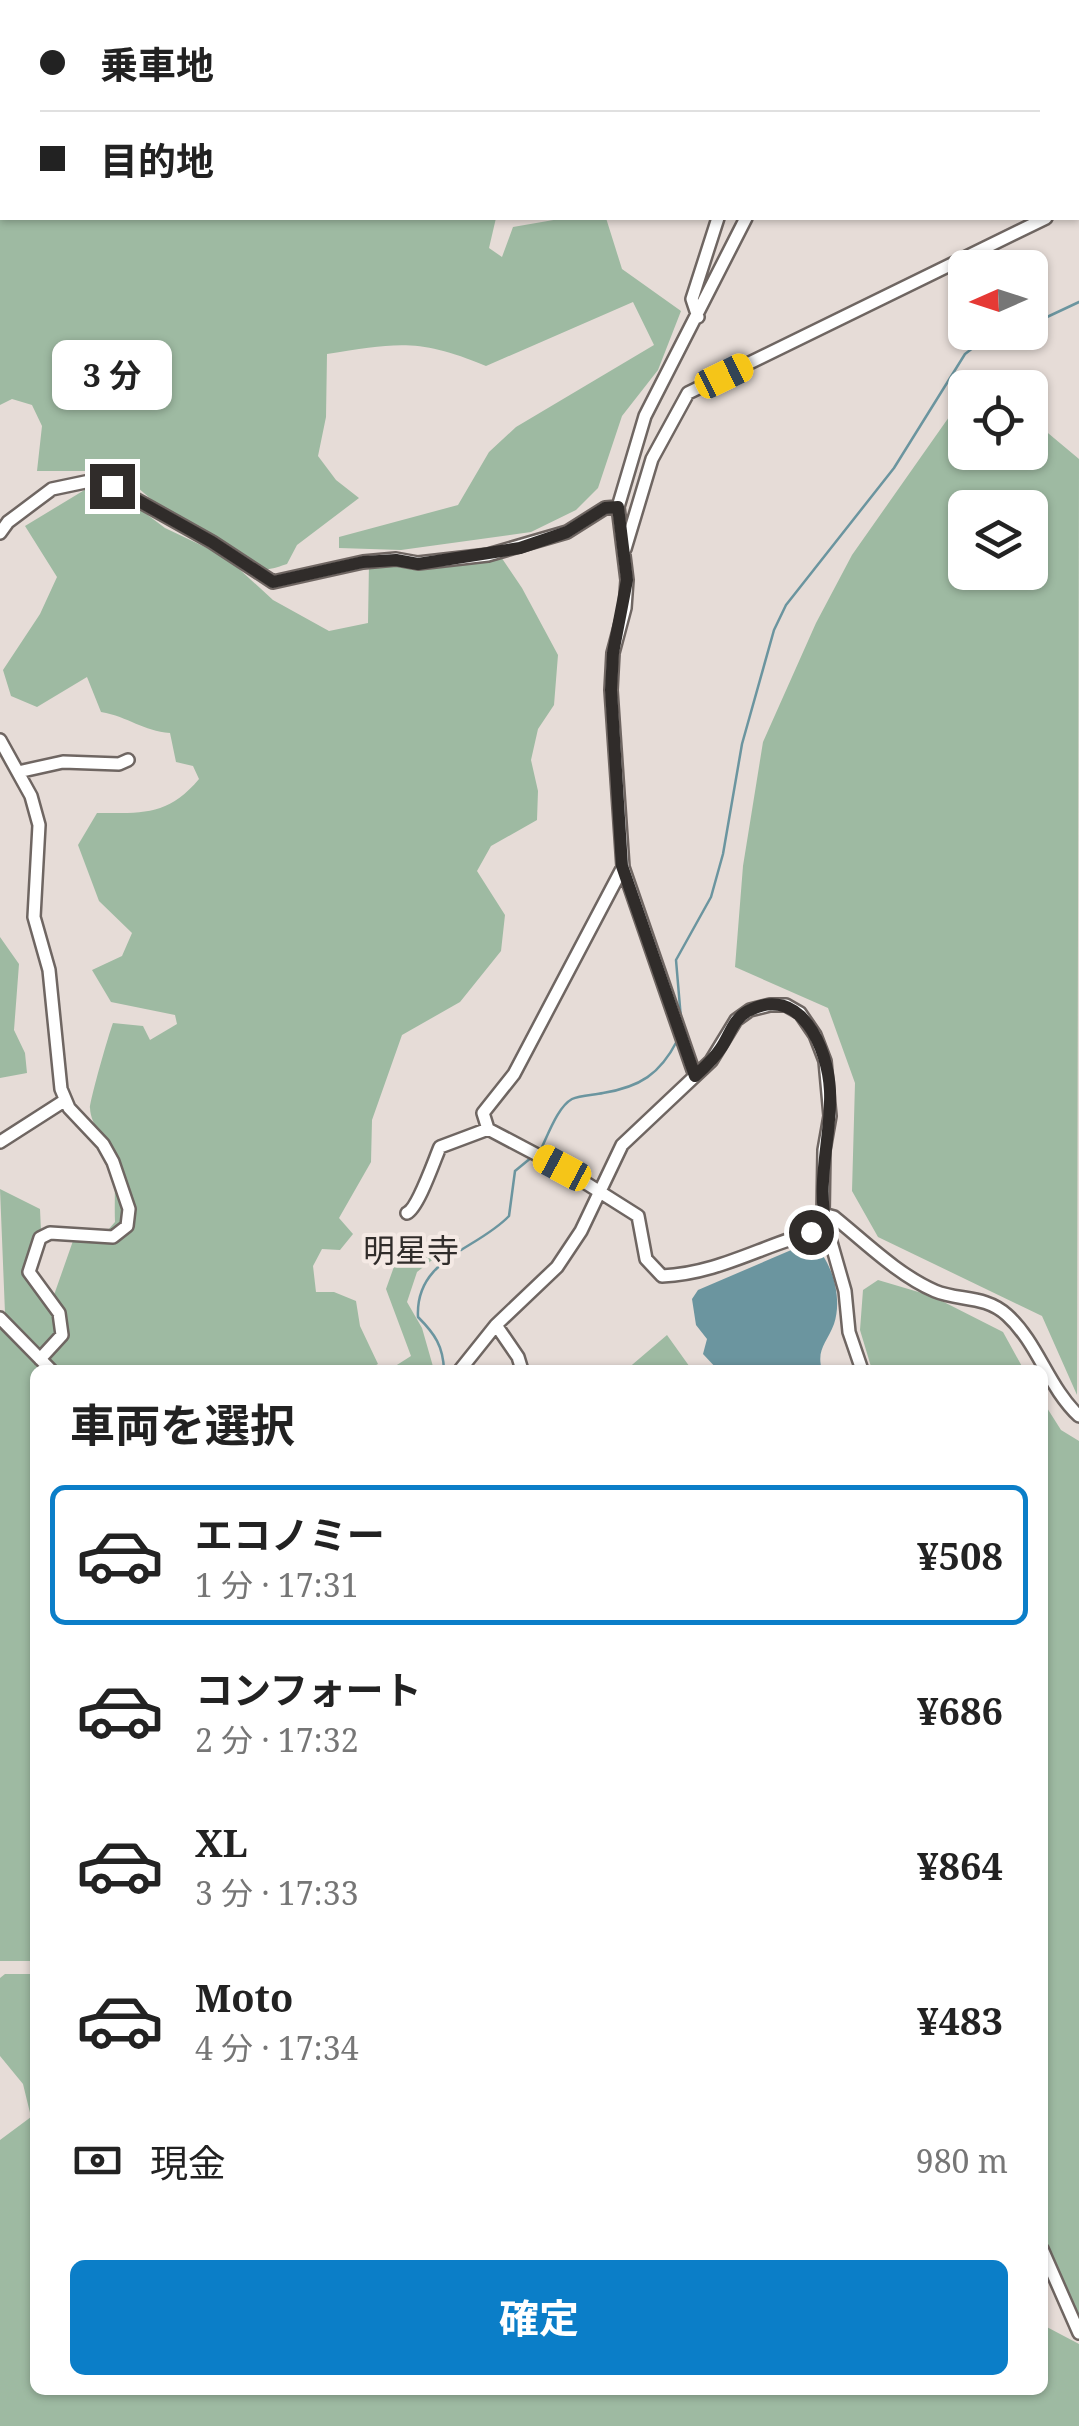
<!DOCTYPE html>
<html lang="ja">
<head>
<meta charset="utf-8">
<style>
	body { margin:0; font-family:"Noto Serif","Noto Sans JP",serif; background:#f2f2f2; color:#222; height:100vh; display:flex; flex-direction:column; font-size:38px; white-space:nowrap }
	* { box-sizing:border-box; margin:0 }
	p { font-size:32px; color:#767676 }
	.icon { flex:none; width:55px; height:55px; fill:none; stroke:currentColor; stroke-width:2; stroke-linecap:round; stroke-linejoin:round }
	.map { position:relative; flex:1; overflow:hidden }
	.drawer { position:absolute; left:30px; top:1365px; width:1018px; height:1030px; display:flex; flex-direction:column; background:#fff; border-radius:15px; box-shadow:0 2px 8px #0004 }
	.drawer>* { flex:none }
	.top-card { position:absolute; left:0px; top:0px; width:1080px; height:220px; box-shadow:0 2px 8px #0004; display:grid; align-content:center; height:220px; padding:0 40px; background:#fff }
	.needle { width:65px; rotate:267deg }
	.buttons { position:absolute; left:948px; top:250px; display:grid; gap:20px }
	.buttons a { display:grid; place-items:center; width:100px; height:100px; border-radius:15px; background:#fff; box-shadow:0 2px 8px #0004; font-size:50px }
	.end { position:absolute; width:45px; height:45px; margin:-22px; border:12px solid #302c2a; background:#fff; box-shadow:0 0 0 5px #fff }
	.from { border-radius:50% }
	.bubble { position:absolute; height:70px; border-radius:15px; background:#fff; box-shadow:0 2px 8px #0004; font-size:32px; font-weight:700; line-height:70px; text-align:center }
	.car { position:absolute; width:30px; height:60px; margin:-30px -15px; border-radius:12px; box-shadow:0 0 8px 2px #0007; background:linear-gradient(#f5c518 24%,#345 0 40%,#f5c518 0 76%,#345 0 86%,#f5c518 0) }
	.top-card b { display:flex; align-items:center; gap:35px; height:95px; font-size:38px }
	.top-card b+b { border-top:2px solid #e0e0e0 }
	.top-card i { width:25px; height:25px; background:#222 }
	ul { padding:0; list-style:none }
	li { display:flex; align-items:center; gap:30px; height:140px; margin:0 20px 15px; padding:0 20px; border:5px solid transparent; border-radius:15px }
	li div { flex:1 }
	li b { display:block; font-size:38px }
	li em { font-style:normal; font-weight:700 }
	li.selected { border-color:#0b7ec8 }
	li>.icon { width:90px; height:90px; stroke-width:1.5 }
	h2 { padding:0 40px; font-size:45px; line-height:120px }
	.pay { display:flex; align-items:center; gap:25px; height:110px; padding:0 40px; font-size:38px }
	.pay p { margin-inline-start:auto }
	.button { display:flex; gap:20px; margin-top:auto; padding:20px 40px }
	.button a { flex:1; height:115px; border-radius:15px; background:#0b7ec8; color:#fff; font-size:40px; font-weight:700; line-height:115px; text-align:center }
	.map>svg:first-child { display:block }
	.green { fill:#9ebaa2; fill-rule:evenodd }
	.water { fill:#6b959f }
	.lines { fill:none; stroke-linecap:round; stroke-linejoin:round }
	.stream { stroke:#6b959f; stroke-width:2.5 }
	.minor-casing { stroke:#6f6662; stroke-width:16 }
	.minor { stroke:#fff; stroke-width:11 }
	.route { stroke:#302c2a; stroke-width:12 }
	.labels { text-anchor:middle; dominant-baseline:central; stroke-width:8; stroke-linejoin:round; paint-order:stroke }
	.quarter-label { font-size:32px; fill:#302c2a; stroke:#f4e9e4 }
</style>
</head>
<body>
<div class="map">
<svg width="1079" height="2426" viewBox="0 0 1079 2426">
	<rect width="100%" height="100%" fill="#e6dcd7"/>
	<path class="green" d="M0,75L2,218H496L489,248L502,257L513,227L565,218H606L622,269L681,311L658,370L622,416L598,488L576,510L531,532L401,550L339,548V537L458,505L489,452L516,427L654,345L633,302L486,366C419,338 397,343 327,354L326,417L318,456L336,480L359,498L297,545L287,564C280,566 272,570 264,569C220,561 147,497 114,466L109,471H37L42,426L32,405L12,399L0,405Z
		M965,411V452H1030V418L1079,459L1077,1395L1042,1316L878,1237L852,1191L855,1083L828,1008L735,967L743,866L763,742L816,623L852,555L949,417ZM965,508H1030V572H965Z
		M101,480L165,528L226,557L273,600L329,631L368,623L369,563L400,567L497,551L522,588L558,655L554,705L538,729L531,760L538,791L537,820L491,846L477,871L505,915L501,951L460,1002L402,1035L372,1120L371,1162L339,1218L353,1234L340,1250L322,1249L313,1266L316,1292H334L356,1301L360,1326L378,1364L367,1370H58L48,1359C72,1337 68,1322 54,1295L74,1238H101L115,1222C114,1200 117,1171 110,1150C104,1134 91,1127 90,1108C90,1100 109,1033 113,1023L143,1026L150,1040L177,1024L175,1015L111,1002L92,970L122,956L132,933L99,901L78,845L97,813C143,813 168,816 199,779L193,766L176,762L170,733C143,731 129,717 101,712L87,677L37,707L11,696L3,670L40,614L57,577L25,526Z
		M0,937L19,964L14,1030L25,1053L27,1073L0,1078Z
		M0,1189L40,1209L41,1231L24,1264L28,1281L58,1321L57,1331L45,1347H36L5,1313Z
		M460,1238L417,1272L407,1302L422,1328L434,1370H389L411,1356L386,1289L396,1261Z
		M878,1280L932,1296L1003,1332L1024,1370H872L860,1330L863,1290Z
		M0,1324L42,1370H35V1961H0Z
		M667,1335L692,1370H626Z
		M1042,1400L1061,1430L1079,1441V2317L1064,2312L1042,2245Z
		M5,1974H35V2390H1042L1043,2325L1079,2344V2426H0V2140L31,2117L23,2084L0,2056V1978Z"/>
	<path class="water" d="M810,1242C832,1258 843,1298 834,1324C827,1343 816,1349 822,1370H718L703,1354L707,1339L696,1325L692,1299L698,1290Z"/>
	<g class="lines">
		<path class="stream" d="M1030,325L1079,302
			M681,1019L676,960L711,897L723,854L742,744L774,630L786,605L894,468L965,354L978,344L1008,332
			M539,1153C547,1138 557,1107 572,1099C580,1095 594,1095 603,1093C640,1087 660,1074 677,1041
			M444,1370C443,1346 435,1334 418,1317C415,1258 477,1250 509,1216L515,1171L532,1157"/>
		<defs>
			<path id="minor" d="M759,2L760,0
				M924,2L927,0
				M1078,202L1079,201
				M698,317L692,299L718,218
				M0,533L8,522L52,489L90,481L112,486L212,542L273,582L363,562L396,559L418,563L488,555L567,532L605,508L618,507
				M625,549L652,459L688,393L1046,218
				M0,740L31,796L39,825L34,917L49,970L61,1089L69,1108L103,1144L113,1162L129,1209L127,1226L113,1237L50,1233L40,1238L29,1272L59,1313L62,1335L40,1359
				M18,772L63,762L119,764L128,760
				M623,867L514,1074L483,1113L488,1129L562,1168L638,1216L646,1259L662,1276C724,1273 768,1241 827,1229
				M695,1076L623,867L611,690L613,653L625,608L627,580L618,507L645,416L746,218
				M0,1142L64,1101
				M407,1213C418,1208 434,1161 440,1147L488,1129
				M823,1214L834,1217C865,1242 898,1275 935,1291C959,1301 985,1295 1007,1315C1038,1343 1048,1387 1079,1416
				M0,1318L51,1370
				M496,1325L518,1357L522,1370
				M460,1370L496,1325L557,1267L581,1231L622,1145L711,1061L736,1020L750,1010L770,1005H786L800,1013L815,1035L825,1061L830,1116L824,1150L823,1214L845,1291L849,1332L862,1370
				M1042,2249L1079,2333"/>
		</defs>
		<use href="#minor" class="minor-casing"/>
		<use href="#minor" class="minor"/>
	</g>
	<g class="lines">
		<path class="route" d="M112,486L212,542L273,582L363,562L396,560L418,564L520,548L567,532L605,508L618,507L627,580L613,653L611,690L622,866L695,1076C705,1067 714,1059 721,1048C730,1035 733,1019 748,1011C800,983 828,1048 830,1091C832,1137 815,1182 827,1229L811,1232"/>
	</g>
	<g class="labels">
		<g class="quarter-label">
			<text x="411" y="1249">明星寺</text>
		</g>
	</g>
</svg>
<div class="buttons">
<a><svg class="needle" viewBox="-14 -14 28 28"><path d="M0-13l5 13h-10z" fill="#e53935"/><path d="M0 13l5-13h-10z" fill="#767676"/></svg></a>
<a><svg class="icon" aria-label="locate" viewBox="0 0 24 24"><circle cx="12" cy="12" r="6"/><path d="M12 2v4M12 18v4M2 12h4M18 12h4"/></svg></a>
<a><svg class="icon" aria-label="layers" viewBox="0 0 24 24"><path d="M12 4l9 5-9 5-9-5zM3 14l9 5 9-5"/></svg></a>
</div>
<i class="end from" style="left:811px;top:1232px"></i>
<i class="end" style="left:112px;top:486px"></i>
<div class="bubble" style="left:52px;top:340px;width:120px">3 分</div>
<i class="car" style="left:724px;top:376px;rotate:64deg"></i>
<i class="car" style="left:562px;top:1168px;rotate:298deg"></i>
<div class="top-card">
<b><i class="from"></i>乗車地</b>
<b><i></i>目的地</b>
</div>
<section class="drawer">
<h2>車両を選択</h2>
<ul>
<li class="selected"><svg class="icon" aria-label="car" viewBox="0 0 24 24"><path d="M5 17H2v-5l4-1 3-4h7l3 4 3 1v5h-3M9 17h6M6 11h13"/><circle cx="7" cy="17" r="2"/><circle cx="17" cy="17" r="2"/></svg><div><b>エコノミー</b><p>1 分 · 17:31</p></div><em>¥508</em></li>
<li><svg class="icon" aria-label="car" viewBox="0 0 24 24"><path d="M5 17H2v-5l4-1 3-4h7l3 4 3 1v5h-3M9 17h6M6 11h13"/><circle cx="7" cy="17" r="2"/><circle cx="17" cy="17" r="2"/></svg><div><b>コンフォート</b><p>2 分 · 17:32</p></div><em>¥686</em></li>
<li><svg class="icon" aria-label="car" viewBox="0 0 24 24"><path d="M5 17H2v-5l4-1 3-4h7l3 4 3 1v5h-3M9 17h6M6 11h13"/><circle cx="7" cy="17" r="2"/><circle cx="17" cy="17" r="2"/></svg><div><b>XL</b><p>3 分 · 17:33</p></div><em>¥864</em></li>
<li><svg class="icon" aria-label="car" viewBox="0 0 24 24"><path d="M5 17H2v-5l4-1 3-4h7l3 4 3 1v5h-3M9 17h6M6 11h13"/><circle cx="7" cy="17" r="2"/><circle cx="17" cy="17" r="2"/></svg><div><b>Moto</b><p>4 分 · 17:34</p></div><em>¥483</em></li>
</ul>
<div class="pay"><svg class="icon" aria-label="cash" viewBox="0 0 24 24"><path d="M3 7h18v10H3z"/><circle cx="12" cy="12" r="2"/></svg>現金<p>980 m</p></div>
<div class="button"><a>確定</a></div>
</section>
</div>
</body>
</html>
